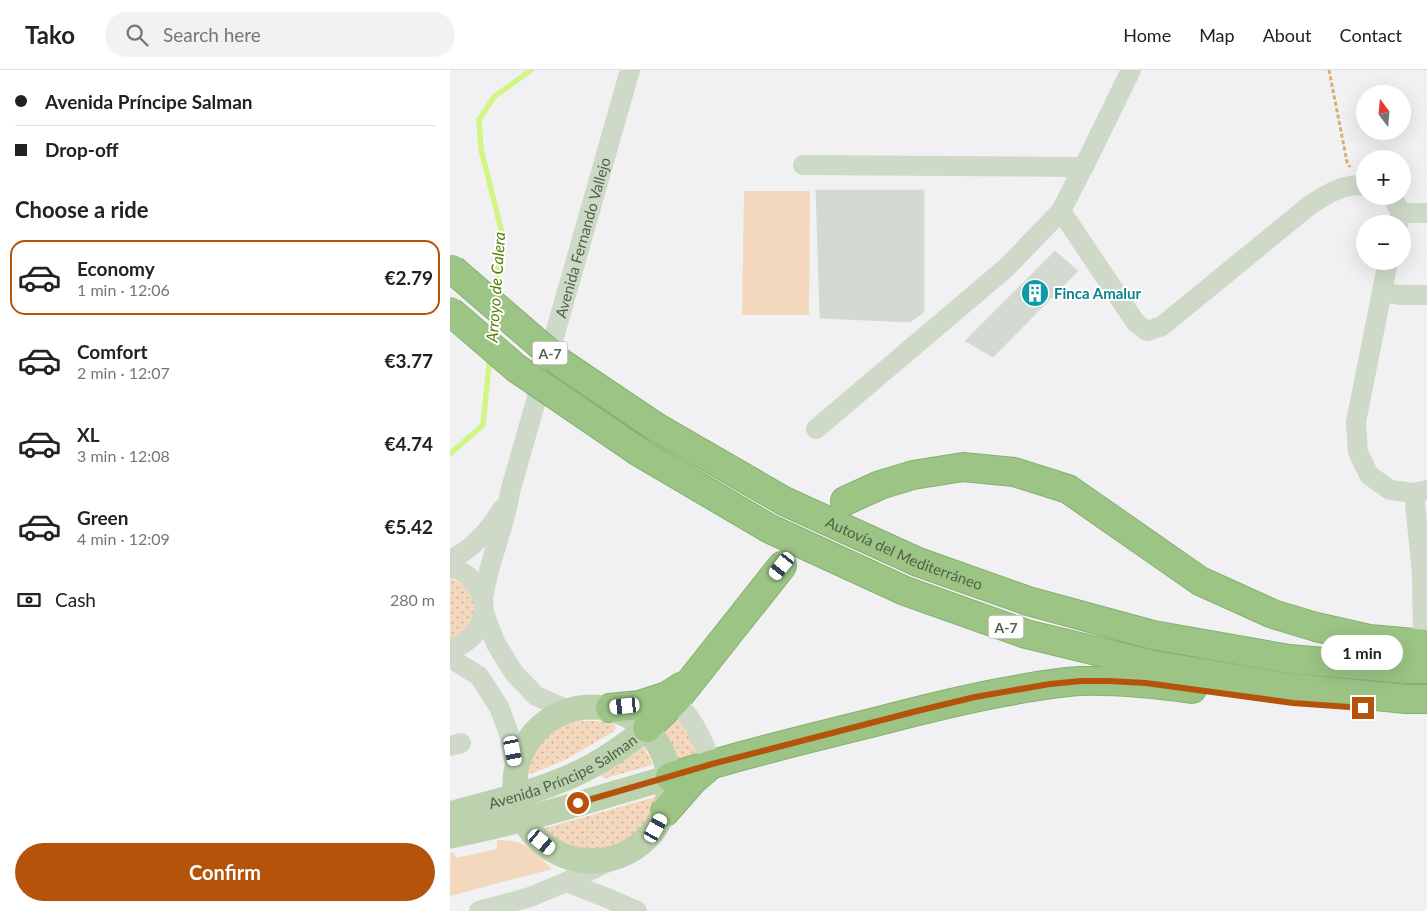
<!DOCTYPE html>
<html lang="en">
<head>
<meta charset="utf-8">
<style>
	body { margin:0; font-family:Lato,sans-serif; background:#f2f2f2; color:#222; height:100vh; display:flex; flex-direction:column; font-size:19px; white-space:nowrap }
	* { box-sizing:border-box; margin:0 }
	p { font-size:16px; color:#767676 }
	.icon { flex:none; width:28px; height:28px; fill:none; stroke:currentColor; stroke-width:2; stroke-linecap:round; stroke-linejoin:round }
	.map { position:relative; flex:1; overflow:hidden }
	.panel { display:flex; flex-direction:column; background:#fff; width:450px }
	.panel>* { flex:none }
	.guide { display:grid; align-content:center; height:110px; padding:0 15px; background:#fff }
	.needle { width:32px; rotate:344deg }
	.fabs { position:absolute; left:906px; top:15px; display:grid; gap:10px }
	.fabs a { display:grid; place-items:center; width:55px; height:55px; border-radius:50%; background:#fff; box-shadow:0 5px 20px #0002; font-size:25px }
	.end { position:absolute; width:22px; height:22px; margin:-11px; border:6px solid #b45309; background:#fff; box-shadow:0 0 0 2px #fff }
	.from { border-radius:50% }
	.bubble { position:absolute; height:35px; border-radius:18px; background:#fff; box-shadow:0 5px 20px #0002; font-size:16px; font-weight:700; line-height:35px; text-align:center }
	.car { position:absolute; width:15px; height:30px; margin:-15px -8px; border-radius:6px; box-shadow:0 0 4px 1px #0007; background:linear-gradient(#fff 24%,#345 0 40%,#fff 0 76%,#345 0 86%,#fff 0) }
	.guide b { display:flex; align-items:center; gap:18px; height:48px; font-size:19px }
	.guide b+b { border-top:1px solid #e0e0e0 }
	.guide i { width:12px; height:12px; background:#222 }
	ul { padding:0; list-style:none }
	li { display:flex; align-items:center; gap:15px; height:75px; margin:0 10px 8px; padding:0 5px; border:2px solid transparent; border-radius:15px }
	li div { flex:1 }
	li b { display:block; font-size:19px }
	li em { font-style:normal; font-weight:700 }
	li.current { border-color:#b45309 }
	li>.icon { width:45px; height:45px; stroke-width:1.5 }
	h2 { padding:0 15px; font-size:22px; line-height:60px }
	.pay { display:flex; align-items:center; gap:12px; height:55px; padding:0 15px; font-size:19px }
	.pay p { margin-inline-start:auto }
	.cta { display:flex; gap:10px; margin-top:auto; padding:10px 15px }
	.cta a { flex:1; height:58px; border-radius:30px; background:#b45309; color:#fff; font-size:20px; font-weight:700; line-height:58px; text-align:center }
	header { display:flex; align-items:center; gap:30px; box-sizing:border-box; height:70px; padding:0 25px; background:#fff; border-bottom:1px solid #e0e0e0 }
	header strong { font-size:24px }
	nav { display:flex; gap:28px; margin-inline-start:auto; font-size:18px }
	.search { width:350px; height:45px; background:#f2f2f2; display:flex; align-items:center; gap:12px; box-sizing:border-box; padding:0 18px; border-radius:28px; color:#767676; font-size:19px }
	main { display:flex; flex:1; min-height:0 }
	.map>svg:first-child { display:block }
	.grass { fill:url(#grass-dots) }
	.green { fill:#f4d8bd }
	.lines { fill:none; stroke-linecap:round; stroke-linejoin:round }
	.stream { stroke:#d1f586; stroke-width:5.5 }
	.building { fill:#d2d9d0; stroke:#d6ddd5 }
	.highway-casing { stroke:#87b070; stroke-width:30 }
	.path { stroke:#d6b071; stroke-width:3; stroke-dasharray:4 2.5; stroke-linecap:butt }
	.minor { stroke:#cedac7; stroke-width:20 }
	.major { stroke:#bcd2ae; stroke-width:25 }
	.highway { stroke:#9cc485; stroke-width:28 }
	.highway-bridge-casing { stroke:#87b070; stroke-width:30; stroke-linecap:butt }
	.highway-bridge { stroke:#9cc485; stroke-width:28 }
	.route { stroke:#b45309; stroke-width:6 }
	.labels { text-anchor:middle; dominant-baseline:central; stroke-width:4; stroke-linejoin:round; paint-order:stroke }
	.shield { fill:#fff; stroke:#85907e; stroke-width:1 }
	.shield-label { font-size:14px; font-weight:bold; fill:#516147 }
	.street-label { font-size:15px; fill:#516147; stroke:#fff }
	.culture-label { font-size:15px; font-weight:bold; fill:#0d838f; stroke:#fff; text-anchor:start }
	.water-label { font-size:16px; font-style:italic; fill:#577f06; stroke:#fff }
</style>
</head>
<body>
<header>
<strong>Tako</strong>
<div class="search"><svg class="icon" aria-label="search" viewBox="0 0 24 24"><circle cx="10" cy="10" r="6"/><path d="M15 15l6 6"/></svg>Search here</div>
<nav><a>Home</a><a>Map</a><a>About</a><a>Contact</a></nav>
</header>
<main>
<section class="panel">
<div class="guide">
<b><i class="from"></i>Avenida Príncipe Salman</b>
<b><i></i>Drop-off</b>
</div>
<h2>Choose a ride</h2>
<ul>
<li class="current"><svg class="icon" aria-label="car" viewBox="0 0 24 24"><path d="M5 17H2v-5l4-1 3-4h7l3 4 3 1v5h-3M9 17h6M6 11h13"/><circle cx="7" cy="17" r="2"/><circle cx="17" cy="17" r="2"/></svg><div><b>Economy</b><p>1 min · 12:06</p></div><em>€2.79</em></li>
<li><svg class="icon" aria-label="car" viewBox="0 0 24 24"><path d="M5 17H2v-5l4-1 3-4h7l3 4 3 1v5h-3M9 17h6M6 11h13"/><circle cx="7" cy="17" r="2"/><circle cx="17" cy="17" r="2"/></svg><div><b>Comfort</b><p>2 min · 12:07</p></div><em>€3.77</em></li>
<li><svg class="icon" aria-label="car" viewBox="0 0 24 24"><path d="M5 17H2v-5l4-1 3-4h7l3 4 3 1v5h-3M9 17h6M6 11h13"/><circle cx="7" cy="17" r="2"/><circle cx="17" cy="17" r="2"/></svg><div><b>XL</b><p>3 min · 12:08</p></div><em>€4.74</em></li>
<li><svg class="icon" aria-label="car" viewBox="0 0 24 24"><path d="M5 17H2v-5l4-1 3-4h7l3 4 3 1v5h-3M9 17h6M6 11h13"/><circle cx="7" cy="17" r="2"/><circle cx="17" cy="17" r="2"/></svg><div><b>Green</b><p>4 min · 12:09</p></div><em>€5.42</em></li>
</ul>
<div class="pay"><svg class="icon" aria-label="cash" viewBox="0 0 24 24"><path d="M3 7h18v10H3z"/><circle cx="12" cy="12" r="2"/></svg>Cash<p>280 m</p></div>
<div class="cta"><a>Confirm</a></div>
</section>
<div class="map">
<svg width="977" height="841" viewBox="0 0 977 841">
	<defs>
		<pattern id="grass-dots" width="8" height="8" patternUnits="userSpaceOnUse" patternTransform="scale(1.25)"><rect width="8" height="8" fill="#f4d8bd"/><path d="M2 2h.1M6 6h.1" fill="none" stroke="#c8b39b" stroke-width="1.8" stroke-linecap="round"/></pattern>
	</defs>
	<rect width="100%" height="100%" fill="#f1f1f4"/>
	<path class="grass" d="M0,509C23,514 31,542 17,559C13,564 5,567 0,570Z
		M230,643L251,682L226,690L221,677L209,661Z
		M133,651H148L164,654L166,658L163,662L113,691L78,705H74C78,682 96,662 117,654C122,652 128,652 133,651Z
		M194,677L201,690L202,695L156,708L152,707L151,703L186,681Z
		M205,727L211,729C205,747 201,759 185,772C164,789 131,787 108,775C101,771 94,766 92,759Z"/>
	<path class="green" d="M294,121H360L359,245H292Z
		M47,770C77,770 82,779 102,799L0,826V783L4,782L6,788L47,779Z"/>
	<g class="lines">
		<path class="stream" d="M45,226L52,163L31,79L29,50L44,27L81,0
			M42,266L44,246
			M0,384L33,355L40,285"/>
	</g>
	<path class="building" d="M366,120H474V242L460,252L370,248Z
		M605,181L628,201L543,287L515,271Z"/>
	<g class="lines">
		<defs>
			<g id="highway">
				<path id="s3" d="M206,357L334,431L468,492L578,531L703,565L839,589L956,599H977"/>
				<path d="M189,382L320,459L455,521L576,564L704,595L835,617L956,629H977"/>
				<path d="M395,431L430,415L463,405L513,397L564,402L618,419L750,511L823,544L866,557L919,569L977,574"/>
				<path d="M160,638L189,635L217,626L231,617"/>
				<path d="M197,658L225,631L332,496"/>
				<path d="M220,707C287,686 356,669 425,652C467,641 510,630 554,622C580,617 606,612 632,611C669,610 705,614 742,619"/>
				<path d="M215,742L243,710L257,698"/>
			</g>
		</defs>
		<use href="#highway" class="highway-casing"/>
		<path class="path" d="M879,0L897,92L900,97"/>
		<g class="minor">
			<path d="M353,95L634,97"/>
			<path d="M942,126L951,143L948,154"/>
			<path d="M611,141L686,253L697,261L712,256L860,135C876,125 895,112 915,116"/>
			<path d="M951,143H977"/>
			<path d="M938,191L906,352L908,382L919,405L940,420L964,423L977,420"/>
			<path d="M932,222L949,225H977"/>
			<path d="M366,359L556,198L611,141L641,82L681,0"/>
			<path d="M964,423L972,503L973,574"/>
			<path d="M0,490C22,479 39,461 52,439"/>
			<path d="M0,498L9,500L18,506L27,516L33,529L34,543L46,574L64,603L86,626L118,640"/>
			<path id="s1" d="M33,529C38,492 55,458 60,422L180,0"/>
			<path d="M0,580C20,572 28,564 34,543"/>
			<path d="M0,588L29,606L49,637L60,666L65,696"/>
			<path d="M217,626C241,641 252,668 262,694"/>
			<path d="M0,676L11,673"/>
			<path d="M116,812L157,828L187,841"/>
			<path d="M29,841L80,827L116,812L179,782"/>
		</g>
		<g class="major">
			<circle cx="142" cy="714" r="77"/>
			<path id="s2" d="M0,744C45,731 94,721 136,699C158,688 178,673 197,658"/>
			<path d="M0,766C74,752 147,728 220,707"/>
		</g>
		<use href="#highway" class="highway"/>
		<defs>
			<path id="highway-bridge" d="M2,199L111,293L206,357
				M0,241L66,298L189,382"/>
		</defs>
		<use href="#highway-bridge" class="highway-bridge-casing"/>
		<use href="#highway-bridge" class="highway-bridge"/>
	</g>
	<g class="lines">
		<path class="route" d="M128,733L262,694L467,641L525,627L600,614L631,611H658L696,613L843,633L913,638"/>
	</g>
	<defs>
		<symbol id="building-disc" viewBox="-11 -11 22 22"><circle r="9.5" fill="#0f9aa8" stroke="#fff"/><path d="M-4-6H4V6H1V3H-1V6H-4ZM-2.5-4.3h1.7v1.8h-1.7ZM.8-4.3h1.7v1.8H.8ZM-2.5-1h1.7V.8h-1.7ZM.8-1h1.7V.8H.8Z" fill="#fff"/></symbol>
	</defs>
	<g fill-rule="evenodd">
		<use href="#building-disc" x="569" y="207" width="32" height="32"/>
	</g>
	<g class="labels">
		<g class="shield">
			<rect x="82.5" y="271.5" width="35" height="23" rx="4"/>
			<rect x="538.5" y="545.5" width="35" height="23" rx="4"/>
		</g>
		<g class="shield-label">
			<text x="100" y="283">A-7</text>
			<text x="556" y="557">A-7</text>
		</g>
		<g class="street-label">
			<text stroke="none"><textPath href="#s1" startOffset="375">Avenida Fernando Vallejo</textPath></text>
			<text stroke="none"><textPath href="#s3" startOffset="279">Autovía del Mediterráneo</textPath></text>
			<text stroke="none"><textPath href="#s2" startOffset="121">Avenida Príncipe Salman</textPath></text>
		</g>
		<g class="culture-label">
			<text x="604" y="223">Finca Amalur</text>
		</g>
		<g class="water-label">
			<text transform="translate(45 217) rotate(-86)">Arroyo de Calera</text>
		</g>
	</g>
</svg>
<div class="fabs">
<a><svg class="needle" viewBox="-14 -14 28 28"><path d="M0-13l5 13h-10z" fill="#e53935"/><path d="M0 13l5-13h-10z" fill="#767676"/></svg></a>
<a>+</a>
<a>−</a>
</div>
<i class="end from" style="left:128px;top:733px"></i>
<i class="end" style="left:913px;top:638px"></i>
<div class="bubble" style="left:871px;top:565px;width:82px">1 min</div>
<i class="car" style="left:332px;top:496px;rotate:219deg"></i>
<i class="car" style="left:175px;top:636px;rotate:264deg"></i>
<i class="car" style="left:63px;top:681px;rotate:169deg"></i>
<i class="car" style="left:206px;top:758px;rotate:29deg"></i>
<i class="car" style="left:92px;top:772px;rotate:130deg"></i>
</div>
</main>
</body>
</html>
